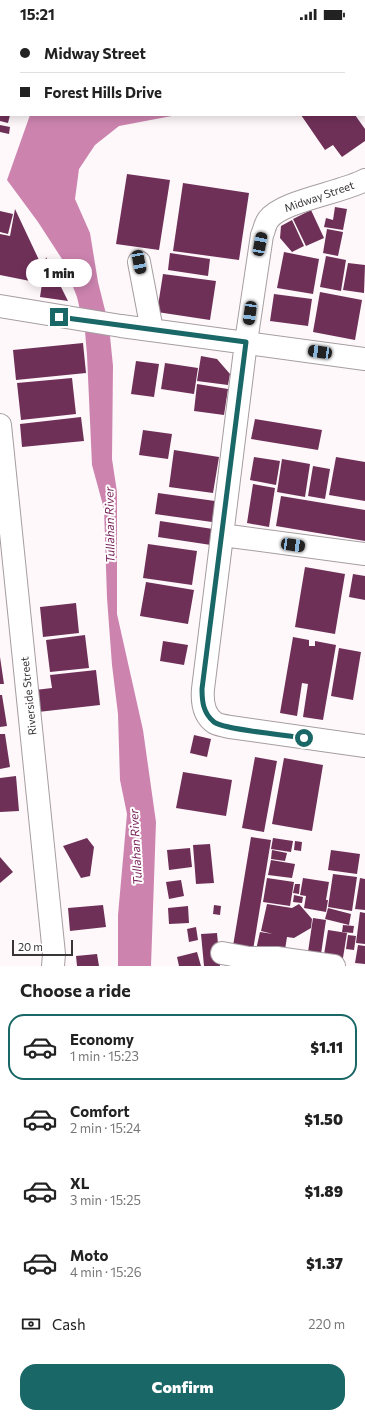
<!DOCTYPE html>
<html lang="en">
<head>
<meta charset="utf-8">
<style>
	body { margin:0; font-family:Commissioner,sans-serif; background:#f2f2f2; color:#222; height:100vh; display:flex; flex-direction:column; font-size:15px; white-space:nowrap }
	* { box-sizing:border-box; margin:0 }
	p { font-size:13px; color:#767676 }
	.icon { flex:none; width:22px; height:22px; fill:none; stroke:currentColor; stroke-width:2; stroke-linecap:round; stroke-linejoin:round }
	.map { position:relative; height:938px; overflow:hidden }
	.details { display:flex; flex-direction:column; background:#fff; flex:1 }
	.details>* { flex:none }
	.banner { position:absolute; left:0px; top:0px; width:365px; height:88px; box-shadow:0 2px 10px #0003; display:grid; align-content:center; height:88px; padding:0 20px; background:#fff }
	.scale { position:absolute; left:12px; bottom:10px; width:61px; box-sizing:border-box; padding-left:4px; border:2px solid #383537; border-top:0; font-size:11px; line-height:14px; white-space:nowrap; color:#383537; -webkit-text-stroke:3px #fff; paint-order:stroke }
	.end { position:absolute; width:18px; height:18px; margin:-9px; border:5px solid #196766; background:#fff; box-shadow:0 0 0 2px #fff }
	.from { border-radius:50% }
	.bubble { position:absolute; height:28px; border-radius:14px; background:#fff; box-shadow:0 2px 10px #0003; font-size:13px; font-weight:800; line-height:28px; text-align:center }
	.car { position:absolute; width:12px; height:24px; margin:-12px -6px; border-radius:5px; box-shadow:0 0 3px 1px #0007; background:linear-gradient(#222 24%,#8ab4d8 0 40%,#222 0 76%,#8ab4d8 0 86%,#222 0) }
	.banner b { display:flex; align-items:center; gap:14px; height:38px; font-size:15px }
	.banner b+b { border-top:1px solid #e0e0e0 }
	.banner i { width:10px; height:10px; background:#222 }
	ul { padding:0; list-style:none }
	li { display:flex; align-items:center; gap:12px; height:66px; margin:0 8px 6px; padding:0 12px; border:2px solid transparent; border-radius:16px }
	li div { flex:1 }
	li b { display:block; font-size:15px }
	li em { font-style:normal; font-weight:800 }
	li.active { border-color:#196766 }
	li>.icon { width:36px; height:36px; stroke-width:1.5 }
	h2 { padding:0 20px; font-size:18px; line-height:48px }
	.pay { display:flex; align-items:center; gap:10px; height:44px; padding:0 20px; font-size:15px }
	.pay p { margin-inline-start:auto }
	.cta { display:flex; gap:8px; margin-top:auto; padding:8px 20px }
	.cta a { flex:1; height:46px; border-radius:16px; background:#196766; color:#fff; font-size:16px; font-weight:800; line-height:46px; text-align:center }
	.status { display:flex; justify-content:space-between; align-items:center; height:28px; padding:0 20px; background:#fff; direction:ltr }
	.status svg { height:11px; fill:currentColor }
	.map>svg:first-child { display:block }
	.water { fill:#cc84af }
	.building { fill:#6f3058 }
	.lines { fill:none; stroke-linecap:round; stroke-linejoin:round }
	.minor-casing { stroke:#a59da1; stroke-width:24 }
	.minor { stroke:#fff; stroke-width:22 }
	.route { stroke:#196766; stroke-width:5 }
	.labels { text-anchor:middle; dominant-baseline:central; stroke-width:4; stroke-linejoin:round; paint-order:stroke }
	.street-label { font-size:11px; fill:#383537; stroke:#fff }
	.water-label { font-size:12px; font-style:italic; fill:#7a255d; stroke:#fff }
</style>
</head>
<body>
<div class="status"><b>15:21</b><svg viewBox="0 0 49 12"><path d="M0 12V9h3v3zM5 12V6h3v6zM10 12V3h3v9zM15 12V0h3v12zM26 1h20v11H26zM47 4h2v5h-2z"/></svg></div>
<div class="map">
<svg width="365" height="938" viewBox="0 0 365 938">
	<rect width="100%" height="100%" fill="#fef8fb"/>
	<path class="water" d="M30,87H177L119,98L95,117L79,141L75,171L90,205L98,254L109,298L113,338L112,431L117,464V586L143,702L156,794L151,938H118V887L127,786L120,752L118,686L112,637L107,570L104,481L92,437L87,327L85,303L77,269L62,231L38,194L7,152Z"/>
	<path class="building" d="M0,87H10L8,95L0,93Z
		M301,87H355L365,101V113L342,129L333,117L325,122Z
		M0,97L10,99L9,106L0,104Z
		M127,146L170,152L159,222L116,216Z
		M183,155L249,165L239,232L173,223Z
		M335,179L347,181L343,202L324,199L326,190L333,192Z
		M15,181L39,232L35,254L0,247V206L10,208Z
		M311,182L324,210L306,218L293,191Z
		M0,183L13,186L8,206L0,204Z
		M292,192L304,218L292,224L280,210L281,198Z
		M327,201L343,204L338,228L323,225Z
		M284,224L319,231L313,266L277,260Z
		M170,225L210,231L208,248L168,242Z
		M326,228L346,232L341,263L320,259Z
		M46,229L68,273L40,269Z
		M348,235L365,237L364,265L343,262Z
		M163,246L216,253L210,292L157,284Z
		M320,264L362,272L355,312L313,304Z
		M274,266L312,271L308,298L270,293Z
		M83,315L86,345L16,352L13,322Z
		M201,328L217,331L230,346L228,357L197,353Z
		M136,333L159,336L154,369L131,366Z
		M165,335L198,340L194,366L161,361Z
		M72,350L76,386L21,392L17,355Z
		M197,356L228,361L224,387L194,383Z
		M81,389L84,413L22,419L20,396Z
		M255,391L322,402L318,422L251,411Z
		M143,402L172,406L168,431L139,427Z
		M174,422L219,429L213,465L169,459Z
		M254,429L280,433L276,457L250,452Z
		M336,429L365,434V473L329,467Z
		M282,431L310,436L305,469L277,464Z
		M313,438L330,441L325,471L308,468Z
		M253,456L275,460L269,499L247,495Z
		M158,465L215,473L212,494L155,486Z
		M281,468L365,482V513L276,498Z
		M160,493L213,501L211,517L158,509Z
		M148,516L197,523L192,557L143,550Z
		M305,539L345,546L335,606L295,599Z
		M353,546L365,548V572L349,569Z
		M146,554L194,562L188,596L140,588Z
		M76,575L79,605L43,609L40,579Z
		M85,607L89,640L50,644L46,612Z
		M293,609L309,612V618H315V613L336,617L323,692L303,689L308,656L302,655L297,688L280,685Z
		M163,613L188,617L184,637L160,633Z
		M339,620L361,624L353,672L331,668Z
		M0,629L4,656H0Z
		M96,642L100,677L38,684L35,662L52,660L50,647Z
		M0,667H2L7,698L0,699Z
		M0,706H5L10,739L0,741Z
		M194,707L211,711L207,729L190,725Z
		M255,729L277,733L264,804L242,800Z
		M284,730L323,737L312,803L272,796Z
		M183,744L232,752L226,788L176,780Z
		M16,748L19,783L0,784V750Z
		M251,809L271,812L253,922L233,918Z
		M87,810L94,819L90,848L81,850L63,818Z
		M273,810L293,813L291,824L271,821Z
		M295,813L302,814L301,823L294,822Z
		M210,816L214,855L196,856L193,817Z
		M190,820L192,839L169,842L167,822Z
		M272,822L287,825L285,833L271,831Z
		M331,822L360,826L357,846L328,842Z
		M0,829L13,844L0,855Z
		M271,832L295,836L292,850L268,847Z
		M333,846L357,849L352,883L328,879Z
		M267,850L294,854L290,878L263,874Z
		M303,850L329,854L326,872H328L326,884L304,880L306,868L300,867Z
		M360,850L365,851V882L355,881Z
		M181,852L184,868L169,871L166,854Z
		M295,856H300L299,866L293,865Z
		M294,867L303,869L302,875L293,874Z
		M267,876L292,880L299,876L312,891L311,900L294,910L287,909L284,928L256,922L260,904L273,906L261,903Z
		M103,877L106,899L70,903L68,880Z
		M214,877L221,878L220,887L213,886Z
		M188,878L189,895L169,896L168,880Z
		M328,880L351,886L349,897L325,891Z
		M360,884L365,885V916L356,915Z
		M313,890L326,892L321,926L308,924Z
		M343,897L354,898L353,905L342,904Z
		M196,899L198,912L189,914L187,901Z
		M328,902L347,905L342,936L323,933Z
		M217,905L220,938H204L201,906Z
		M348,907L356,908L354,922L346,921Z
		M358,917L365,918V936L355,935Z
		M197,924L201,938H179L177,929Z
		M97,926L99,938H77L76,928Z"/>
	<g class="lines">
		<defs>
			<path id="minor" d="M129,1V0
				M365,152C341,165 281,173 268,192C265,196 264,203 262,207L246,314L203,661C202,673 203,687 215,695C219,697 225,698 230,699L365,718
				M139,234L152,302
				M0,278L121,298L365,331
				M0,397L54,926L53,938
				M222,507L365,526
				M222,925L249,930H277L334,938"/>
		</defs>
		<use href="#minor" class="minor-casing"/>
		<use href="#minor" class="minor"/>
	</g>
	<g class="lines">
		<path class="route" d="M59,289L246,314L202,661C202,673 203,685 214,694C224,702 288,707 304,710"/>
	</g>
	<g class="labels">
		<g class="street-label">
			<text transform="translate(319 168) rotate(-19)">Midway Street</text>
			<text transform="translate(28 668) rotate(-96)">Riverside Street</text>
		</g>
		<g class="water-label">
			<text transform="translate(109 497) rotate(-91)">Tullahan River</text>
			<text transform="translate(135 819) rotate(-93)">Tullahan River</text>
		</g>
	</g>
</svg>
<div class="scale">20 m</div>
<i class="end from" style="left:304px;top:710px"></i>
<i class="end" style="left:59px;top:289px"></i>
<div class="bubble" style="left:26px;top:231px;width:66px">1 min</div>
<i class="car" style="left:260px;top:216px;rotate:11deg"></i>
<i class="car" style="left:139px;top:234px;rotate:169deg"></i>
<i class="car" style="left:250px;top:285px;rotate:188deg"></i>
<i class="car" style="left:320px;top:324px;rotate:278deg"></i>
<i class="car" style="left:293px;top:517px;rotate:98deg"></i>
<div class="banner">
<b><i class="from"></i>Midway Street</b>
<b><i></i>Forest Hills Drive</b>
</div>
</div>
<section class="details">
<h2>Choose a ride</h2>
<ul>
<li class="active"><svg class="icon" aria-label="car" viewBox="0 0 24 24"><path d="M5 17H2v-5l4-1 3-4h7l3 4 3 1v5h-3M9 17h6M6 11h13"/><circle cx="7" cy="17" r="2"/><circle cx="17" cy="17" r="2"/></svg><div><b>Economy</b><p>1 min · 15:23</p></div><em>$1.11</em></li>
<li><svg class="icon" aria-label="car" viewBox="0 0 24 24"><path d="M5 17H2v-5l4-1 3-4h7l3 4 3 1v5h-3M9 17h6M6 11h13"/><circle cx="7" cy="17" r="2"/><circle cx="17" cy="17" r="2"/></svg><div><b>Comfort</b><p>2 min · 15:24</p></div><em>$1.50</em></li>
<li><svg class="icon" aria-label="car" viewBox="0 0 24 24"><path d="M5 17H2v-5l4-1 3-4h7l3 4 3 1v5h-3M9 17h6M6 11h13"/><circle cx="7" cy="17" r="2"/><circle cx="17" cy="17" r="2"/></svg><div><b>XL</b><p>3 min · 15:25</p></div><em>$1.89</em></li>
<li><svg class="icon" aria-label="car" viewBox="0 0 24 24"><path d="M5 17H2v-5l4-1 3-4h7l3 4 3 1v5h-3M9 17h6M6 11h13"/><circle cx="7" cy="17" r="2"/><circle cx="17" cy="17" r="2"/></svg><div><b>Moto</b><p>4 min · 15:26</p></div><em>$1.37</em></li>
</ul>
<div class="pay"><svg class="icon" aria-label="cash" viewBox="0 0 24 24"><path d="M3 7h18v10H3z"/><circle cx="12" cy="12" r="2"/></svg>Cash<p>220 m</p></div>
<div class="cta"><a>Confirm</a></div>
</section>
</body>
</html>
